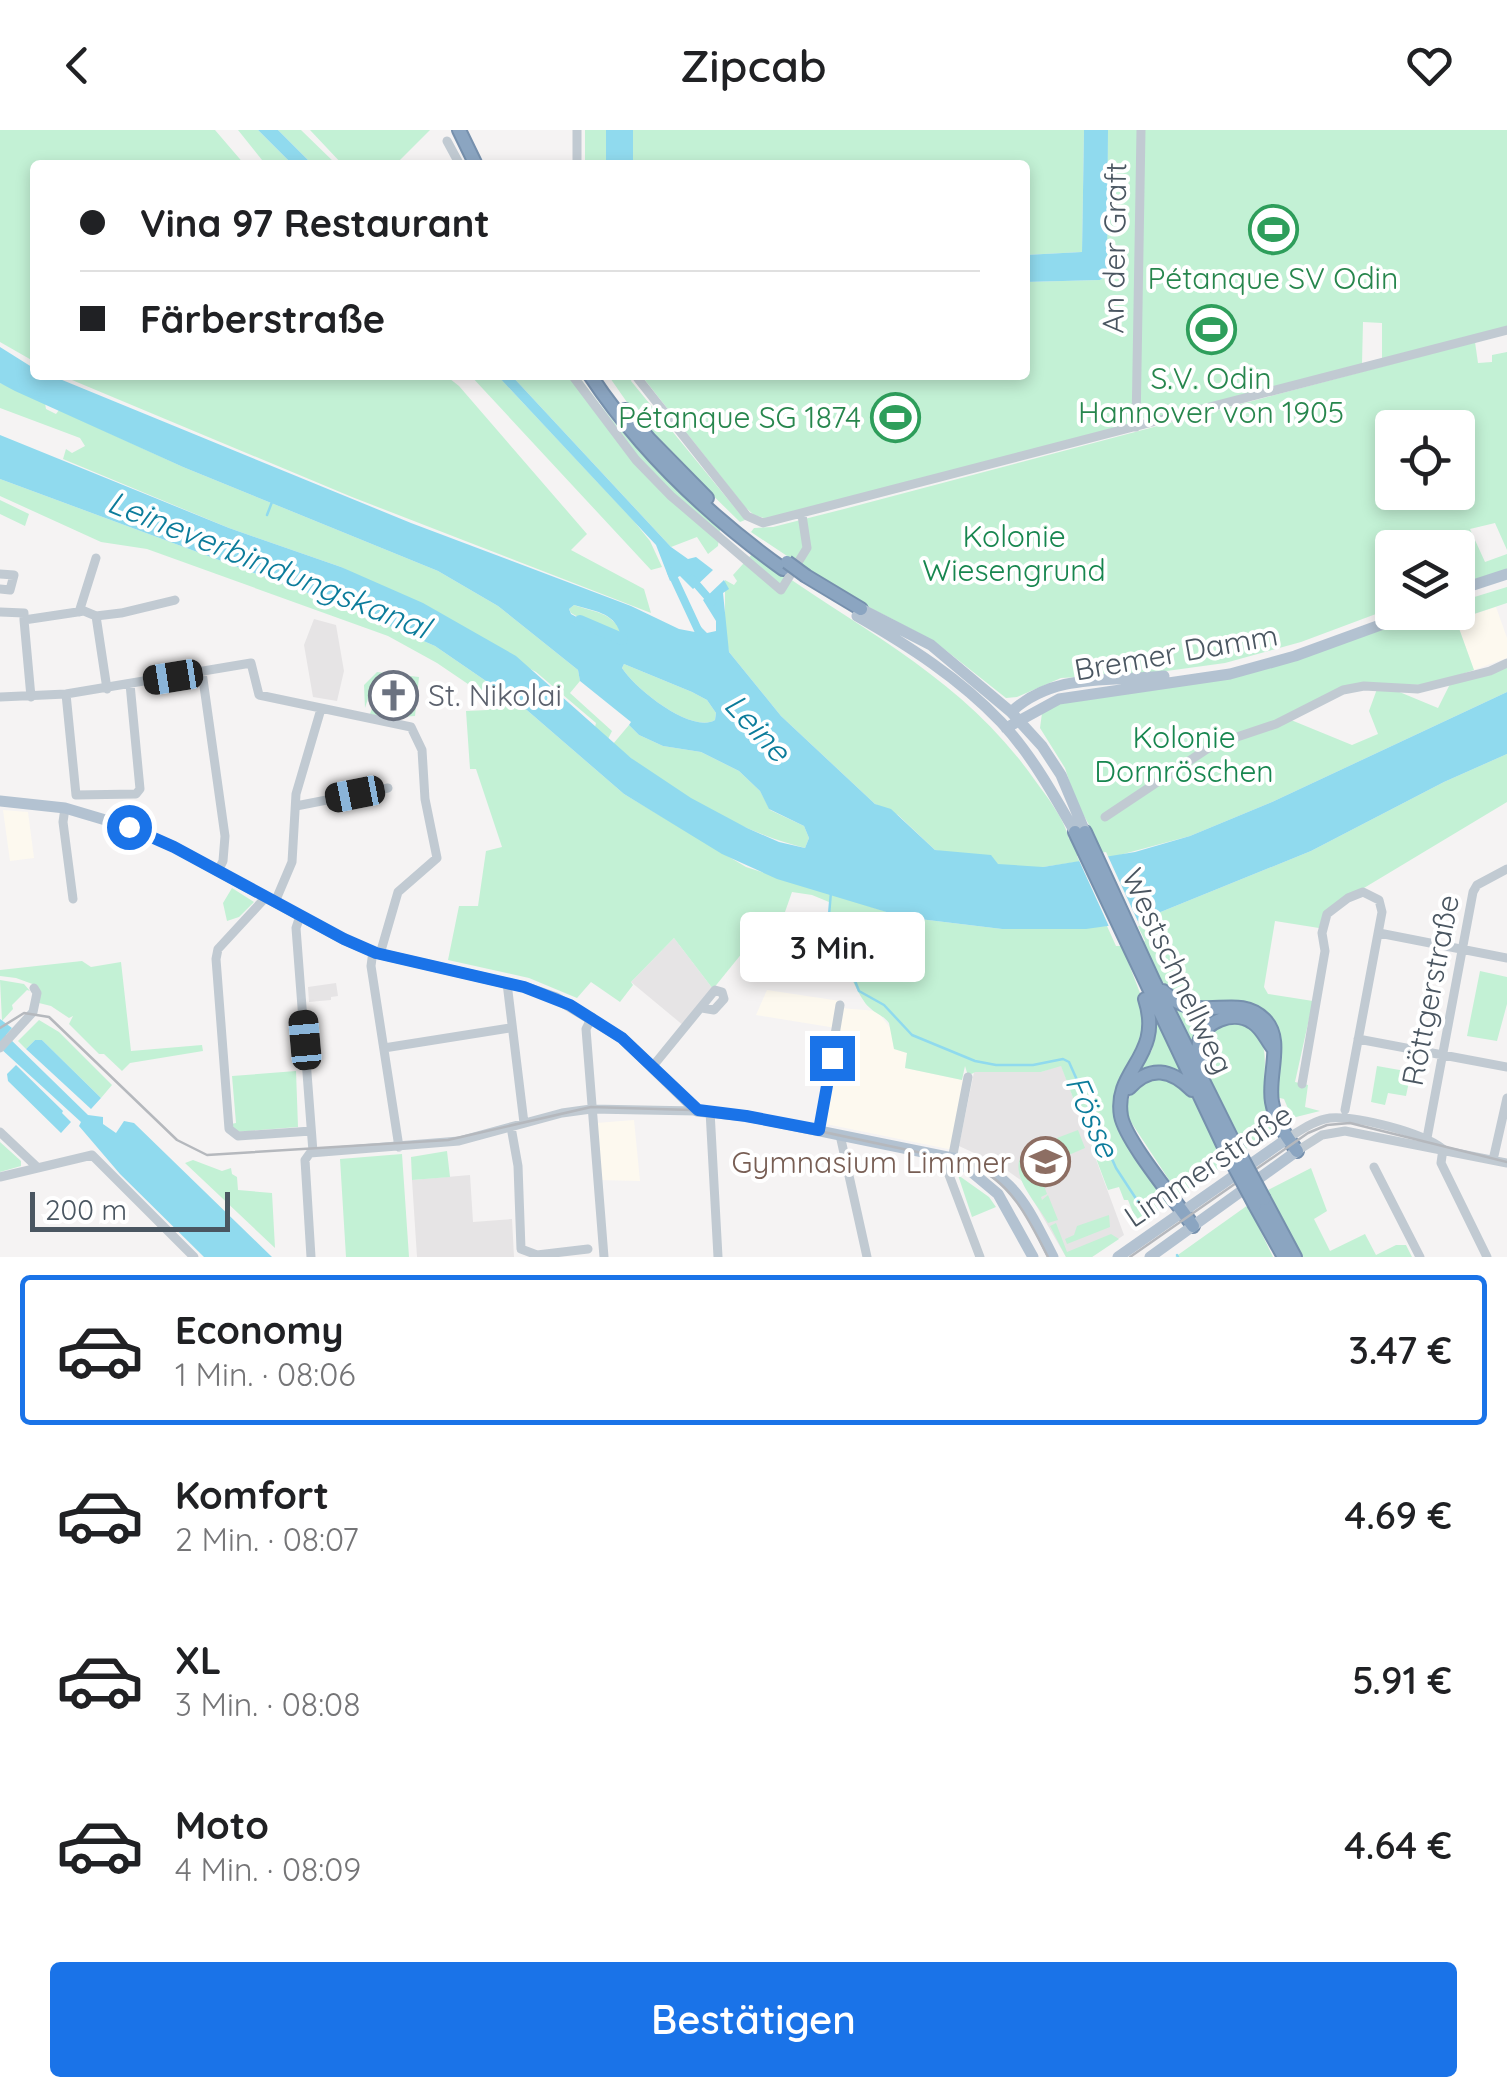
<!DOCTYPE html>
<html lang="de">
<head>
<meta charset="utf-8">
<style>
	body { margin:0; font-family:Quicksand,sans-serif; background:#f2f2f2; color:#202124; height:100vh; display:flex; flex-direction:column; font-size:38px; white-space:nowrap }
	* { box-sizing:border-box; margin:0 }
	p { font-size:32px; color:#757577 }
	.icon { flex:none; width:55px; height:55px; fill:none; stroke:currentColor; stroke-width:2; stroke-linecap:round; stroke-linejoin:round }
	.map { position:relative; height:1127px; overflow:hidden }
	.side { display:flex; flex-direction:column; background:#fff; flex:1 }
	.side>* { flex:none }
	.banner { position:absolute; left:30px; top:30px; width:1000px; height:220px; border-radius:10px; box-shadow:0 5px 15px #0003; display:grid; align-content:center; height:220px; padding:0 50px; background:#fff }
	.controls { position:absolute; left:1375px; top:280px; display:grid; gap:20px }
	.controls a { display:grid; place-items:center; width:100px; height:100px; border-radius:10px; background:#fff; box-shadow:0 5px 15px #0003; font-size:50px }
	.scale { position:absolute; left:30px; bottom:25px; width:200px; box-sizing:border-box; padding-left:10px; border:5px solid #4a5661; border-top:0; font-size:28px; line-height:35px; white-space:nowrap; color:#4a5661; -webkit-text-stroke:8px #fff; paint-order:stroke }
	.end { position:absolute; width:45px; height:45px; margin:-22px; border:12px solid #1a73e8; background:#fff; box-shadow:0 0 0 5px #fff }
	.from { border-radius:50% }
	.bubble { position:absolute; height:70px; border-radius:10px; background:#fff; box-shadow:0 5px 15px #0003; font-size:32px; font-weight:600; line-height:70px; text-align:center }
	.car { position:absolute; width:30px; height:60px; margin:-30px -15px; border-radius:12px; box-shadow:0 0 8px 2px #0007; background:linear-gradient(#222 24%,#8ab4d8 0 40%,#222 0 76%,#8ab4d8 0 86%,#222 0) }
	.banner b { display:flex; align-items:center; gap:35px; height:95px; font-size:38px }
	.banner b+b { border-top:2px solid #e0e0e0 }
	.banner i { width:25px; height:25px; background:#202124 }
	ul { padding:18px 0 0; list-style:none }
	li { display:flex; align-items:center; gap:30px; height:150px; margin:0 20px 15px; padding:0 30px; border:5px solid transparent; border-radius:10px }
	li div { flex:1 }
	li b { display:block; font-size:38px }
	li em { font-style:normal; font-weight:600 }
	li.selected { border-color:#1a73e8 }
	li>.icon { width:90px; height:90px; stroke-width:1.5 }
	.primary-button { display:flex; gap:20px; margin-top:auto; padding:20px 50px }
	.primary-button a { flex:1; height:115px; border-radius:10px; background:#1a73e8; color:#fff; font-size:40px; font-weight:600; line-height:115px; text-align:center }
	header { display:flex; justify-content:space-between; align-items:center; height:130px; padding:0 50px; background:#fff; font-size:45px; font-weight:600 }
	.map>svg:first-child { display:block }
	.commercial { fill:#fdf9ef }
	.education { fill:#e6e4e5 }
	.green { fill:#c3f1d5; fill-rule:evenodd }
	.water { fill:#90daee; fill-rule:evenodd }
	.pier { fill:#f5f3f3 }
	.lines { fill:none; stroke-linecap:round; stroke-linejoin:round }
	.stream { stroke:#90daee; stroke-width:2.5 }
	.canal { stroke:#90daee; stroke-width:8 }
	.river { stroke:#90daee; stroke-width:12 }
	.highway-casing { stroke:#7690ad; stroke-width:16 }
	.minor { stroke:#c1cad2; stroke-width:9 }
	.major { stroke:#b3c2d1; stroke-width:11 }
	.highway { stroke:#8ba5c1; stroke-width:12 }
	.tram { stroke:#b5b8bd; stroke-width:2.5 }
	.highway-bridge-casing { stroke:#7690ad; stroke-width:16; stroke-linecap:butt }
	.highway-bridge { stroke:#8ba5c1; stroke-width:12 }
	.route { stroke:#1a73e8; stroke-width:12 }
	.labels { text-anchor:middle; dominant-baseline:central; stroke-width:8; stroke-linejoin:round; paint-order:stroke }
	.street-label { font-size:30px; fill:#4a5661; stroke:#fff }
	.leisure-label { font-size:30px; fill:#27864d; stroke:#fff }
	.park-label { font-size:30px; fill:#17864f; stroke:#fff }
	.worship-label { font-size:30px; fill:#5b616d; stroke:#fff; text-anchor:start }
	.education-label { font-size:30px; fill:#785e54; stroke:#fff; text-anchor:end }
	.water-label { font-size:32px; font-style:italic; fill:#0c7c9b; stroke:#fff }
</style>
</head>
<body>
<header><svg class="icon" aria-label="back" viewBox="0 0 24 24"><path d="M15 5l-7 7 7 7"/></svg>Zipcab<svg class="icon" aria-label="heart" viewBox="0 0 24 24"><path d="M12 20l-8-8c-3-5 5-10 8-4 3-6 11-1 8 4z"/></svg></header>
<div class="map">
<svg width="1507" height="1127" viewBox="0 0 1507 1127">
	<rect width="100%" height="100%" fill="#f5f3f3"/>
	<path class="commercial" d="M1496,477L1507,508V528L1474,540L1456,490Z
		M3,680L28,682L34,728L10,731Z
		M767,860L840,871V878L877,881L891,899L894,919L907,923L905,938L967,951L953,1020L821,993L836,898L756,885Z
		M634,990L640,1051L600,1050L596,993Z"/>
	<path class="education" d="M314,489L336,495L344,541L337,571L313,567L304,515Z
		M674,808L713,859L684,896L631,852Z
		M336,853L338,866L331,867V870L309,872L308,857Z
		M1061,935L1124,1105L1092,1127H1066L1022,1051L998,1034L959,1016L974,942H1041Z
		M470,1045L473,1092L512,1089L514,1127H417L412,1050Z"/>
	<path class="green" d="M0,0H215L245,35H35V232L0,212Z
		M238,0H258L293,35H266Z
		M278,0H301L337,35H313Z
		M310,0H430L395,35H343Z
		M585,0H606V35H585Z
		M633,0H1084L1082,122L1025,125V35H633Z
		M1108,0H1139L1132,291L1129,294L767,389L754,385L745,377L641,245H1025V152L1100,150L1106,145Z
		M1144,0H1507V197L1382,230V193L1363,192L1362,234L1145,290L1139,283Z
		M1475,212L1478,233L1492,232V225L1507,222V420L1495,393L1470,399L1485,432L1507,424V439L1458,455V418H1392V478L1301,512L1225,533L1152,543L1061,548L1017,567L1006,568L934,511L844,464L751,402L754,398L773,397L844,379ZM1392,298H1458V362H1392Z
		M60,245H445L459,256L587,404L571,420L644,459L651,483L352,367Z
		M470,245H497L633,390L650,411L662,437L651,440Z
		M511,245H578C621,305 664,351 720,399L718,416L708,424L697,407L671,417Z
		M608,245H633L631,251L745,390L740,392L647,301Z
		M0,253L45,273L46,279L56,284L59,280L183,337L438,441L498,476L578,540L580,551L570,563L612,601L608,609L595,597L596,593L536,542L341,437L229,398L63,329L66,319L72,323L85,316L80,308L0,278Z
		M0,349L343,476L435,516L521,575L624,664L746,737L903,787L1002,799L1107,796L1116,816H1122L1145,876L1148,897L1117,961L1113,974L1114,986L1122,1008L1169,1073L1138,1095L1128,1070H1124L1119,1057L1108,1060L1061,936L1041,942H975L968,946L965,936L962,950L905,938L907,923L894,919L889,893C883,885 876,884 870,878C854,865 829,793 829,772L812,765L792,762L779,799L743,822L713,859L674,808L631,852L633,855L620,872L591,852L577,868L529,848L448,830L459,776H478L486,721L502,717L476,639H470L466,581L488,580L493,571L437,533L388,506L147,419L101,412L0,366Z
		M0,370L29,384L25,396L0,384Z
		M753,423C855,498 959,543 1034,649C1047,667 1064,688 1069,709L1096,707L1076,672L1065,638L1040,598L1042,583L1059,573L1194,554L1373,502L1426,483L1458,482V472L1507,457V473L1456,490L1474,540L1429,555L1359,554L1291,590L1352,615L1378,604L1369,581L1377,559L1397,561L1438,578L1452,550L1507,533V562L1272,672L1190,706L1116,726L1043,737H1010L935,720L898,685L875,674L781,586L729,522L725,504V450L734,455L737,451L733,445Z
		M574,475C593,482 614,482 621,504L604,502L571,483L569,479Z
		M624,534L692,562L707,570L716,583L715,590C692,604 635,559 622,538Z
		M377,542L419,547L415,586L387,588L370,584L376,567L407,575L410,566L406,557L378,555L371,559L365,578L364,555Z
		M629,595L639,605L663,616L701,622L739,641L760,661L770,680L804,696L809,708L805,718C734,700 669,660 613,614Z
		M1507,624V672L1324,782L1319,798L1275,791L1264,857L1268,864L1313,871L1295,952L1308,955L1305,977L1320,981L1292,988L1284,969L1276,967L1265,882C1253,873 1243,872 1228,872C1174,874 1163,860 1140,813L1145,811L1136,792L1311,721L1444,652Z
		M232,758L254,772L239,787L227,791L223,773Z
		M82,831L91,837L121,832L131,921L202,915L203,921L130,933L122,941L104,924H99L69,894L73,886L69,888L51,876L39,873L38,856L16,848L0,846V840Z
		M1480,841L1507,847V874L1497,911L1467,906Z
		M0,850L24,854L30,861L27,860L12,875L13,879L2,891Z
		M1171,875L1235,881L1225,885L1194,922Z
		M39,890L59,902L112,955L101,968L42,910H35L26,919L18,911Z
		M1156,891H1157L1184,946L1136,945L1152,920Z
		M1241,892C1276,908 1261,938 1265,969C1267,979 1271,989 1275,999L1246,1019C1227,982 1165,900 1241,892Z
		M1377,936L1411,942L1406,966L1388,963L1385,975L1371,972Z
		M296,941L298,997L236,1002L231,994L236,993L232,946Z
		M1165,947L1188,963L1195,972L1227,1033L1179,1065L1127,986C1125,961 1141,949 1165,947Z
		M1078,1000L1085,1018L1064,1027L1057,1008Z
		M0,1012L21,1031V1036L0,1042Z
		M1029,1018L1041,1048L1034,1052L1042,1050L1047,1064L1041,1067L1042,1070L1048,1065L1058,1090L1048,1093C1036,1071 1001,1038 1029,1018Z
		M447,1021L450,1047L412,1050L411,1027Z
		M402,1024L409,1127H346L340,1029Z
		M193,1030L222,1041L231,1038L232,1044L237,1047L238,1060L272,1063L275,1118L185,1033Z
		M1311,1038L1327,1081L1314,1089L1330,1121L1365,1104L1376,1125L1396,1115H1406L1412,1127H1303L1268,1060Z
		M958,1045L989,1067L996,1077L972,1087Z
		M1248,1075L1273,1127H1175Z
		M1109,1085L1110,1097L1067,1114L1065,1109L1074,1105L1077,1096Z
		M1056,1093L1067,1122L1111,1104L1119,1109L1092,1127H1066L1050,1096Z"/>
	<path class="water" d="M258,0H278L313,35H293Z
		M606,0H633V35H606Z
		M1084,0H1108L1107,145L1100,150L1025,152V125L1082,122Z
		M0,217L35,239V245H50L411,393L631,476L679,499L695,502L694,496L698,494L707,503L716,501V491L703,470L724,450L729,459L723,463L729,522L781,586L875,674L891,679L935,720L991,725L998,734L1043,737L1135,722L1190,706L1272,672L1507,562V624L1444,652L1311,721L1136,792L1086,799H1002L903,787L777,749L722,724L624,664L521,575L435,516L343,476L0,349V305L229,398L341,437L423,473L516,526L631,628L691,668L747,698L779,712L805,718L809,708L804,696L769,679L760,661L739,641L701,622L663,616L639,605L629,595L631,592L580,551L578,540L498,476L438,441L183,337L15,261L0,253ZM574,475C593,481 614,482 620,503L604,502L571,484L569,479ZM624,534L692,562L707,570L716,583L715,590C692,604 635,559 622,538Z
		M497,245H511L671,417L688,429L696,427L713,440L693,459L680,446L670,451L656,415Z
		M0,889L12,898L6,905L88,985L103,987V994L116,1003L124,991L134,993L272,1127H204L120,1044L79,996L81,992L0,918Z
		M35,910H42L101,968L91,979L26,919Z
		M16,935L63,981L62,983L71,992L61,1003L8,951L7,944Z"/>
	<path class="pier" d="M1106,722L1140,796L1111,801L1077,726Z"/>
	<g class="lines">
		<path class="stream" d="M267,385L272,372
			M831,762L829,785L859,861L884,875L912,905L975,931L996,935H1033L1063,929L1069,932L1116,1038L1148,1087
			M1177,1125L1178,1127"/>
		<path class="canal" d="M671,442L699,502
			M692,449L712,472"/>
		<path class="river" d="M580,491L622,509"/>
		<defs>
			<path id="highway" d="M459,0L476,35
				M590,245C641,322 708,385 783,439
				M625,280L649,309L707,368
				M806,446L861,479
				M1075,702L1225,1019
				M1085,702L1154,852L1234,1013
				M1163,861C1199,897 1235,861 1264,889C1285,909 1267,946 1272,972C1275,990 1286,1006 1297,1021
				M1145,869C1164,927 1113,939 1121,986C1126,1012 1177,1072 1193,1096
				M1200,938C1199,930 1197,921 1199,913C1203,891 1234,880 1252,892C1262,898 1266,909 1273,918
				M1129,958C1150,935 1171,939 1192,960
				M1264,1069L1295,1127
				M1255,1075L1284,1127"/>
		</defs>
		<use href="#highway" class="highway-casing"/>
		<path class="minor" d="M447,11L460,35
			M577,35V0
			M572,245L636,330L671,366L781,460L807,418L802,385
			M635,245L747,386L763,393L1507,200
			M1136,297L1141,0
			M0,444L14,445L10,460L0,459
			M0,482L24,483V490
			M79,482L96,428
			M96,486L107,559
			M24,490L84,481L96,486L121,483L175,470
			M24,490L31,567
			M202,542L225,706L223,731L218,741
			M66,564L76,665L136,664L140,659L130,554
			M0,567L66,564L251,533L259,565L411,597L422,620L425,669L437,728L398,762L380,824
			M296,676L388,658
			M65,678L63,692L73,769
			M1105,687L1213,615L1276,594L1343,560L1364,556L1418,559L1490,541L1507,533
			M266,767L218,819L216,829L229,999L238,1006L311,1001
			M275,772L292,732L296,664L321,579
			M300,786L296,798L313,1022
			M1379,803L1507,828
			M373,821L371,836L399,1017
			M507,853L524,993
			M592,887L586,899L604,1127
			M1358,909L1507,937
			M0,918L33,882L37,863L34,858
			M384,918L510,898
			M653,936L715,860L722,862L724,869L714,880L702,878
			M968,947L949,1045L980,1127
			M1302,954L1325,821L1322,803L1327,784L1348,768L1363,762L1379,770L1382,782L1345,980
			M710,981L718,1127
			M511,997L518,1036L521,1119L537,1125L588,1119
			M819,1000L840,875
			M0,1002L37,1037
			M840,1005L867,1127
			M1288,1008C1301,1000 1315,990 1330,988C1358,986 1421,1002 1443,1019
			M1427,1008L1473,762L1477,755L1507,739
			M1443,1019L1441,1033L1487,1127
			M1297,1021L1322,1005L1345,1001L1507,1033
			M1493,1030L1507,968
			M1374,1037L1420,1127
			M0,1047L92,1025L194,1127
			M311,1127L305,1030L310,1023L459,1011L562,983L591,979L696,981"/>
		<path class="major" d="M1458,460L1507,444
			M861,479L931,515L1011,582L1042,616L1061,645L1085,702
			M857,486C909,516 959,548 1001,592C1031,624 1054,665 1075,702
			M1011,582C1054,542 1111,552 1164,546
			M1006,598L1059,569L1230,544L1295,526L1416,482
			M0,671L65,678L129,697L174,717L343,809L376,823L524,857L556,868L622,908L697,981L746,986L967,1031C1015,1044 1032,1086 1053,1127
			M961,1033L998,1064L1033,1127
			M1118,1127L1288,1008
			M1150,1127L1297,1021"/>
		<use href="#highway" class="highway"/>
		<path class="tram" d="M0,898L24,883L49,887L177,1010L207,1025L448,1010L591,977L725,981L969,1033C1011,1052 1028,1087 1048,1127
			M1130,1127L1308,1003L1327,995L1350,993L1507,1032"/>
		<defs>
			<path id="highway-bridge" d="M787,432L806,446
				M1234,1013L1264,1069
				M1225,1019L1255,1075"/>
		</defs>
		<use href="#highway-bridge" class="highway-bridge-casing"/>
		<use href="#highway-bridge" class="highway-bridge"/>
	</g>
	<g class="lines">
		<path class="route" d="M129,697L174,717L344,809L376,823L524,857L570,875L622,908L698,980L746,986L819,1000L832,928"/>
	</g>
	<defs>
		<symbol id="stadium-ring" viewBox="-11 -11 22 22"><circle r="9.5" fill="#fff" stroke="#2e9e5b" stroke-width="1.5"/><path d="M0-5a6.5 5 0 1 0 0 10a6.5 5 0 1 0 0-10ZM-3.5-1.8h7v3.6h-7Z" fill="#2e9e5b"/></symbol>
		<symbol id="church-ring" viewBox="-11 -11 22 22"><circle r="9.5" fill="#fff" stroke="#6b7280" stroke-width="1.5"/><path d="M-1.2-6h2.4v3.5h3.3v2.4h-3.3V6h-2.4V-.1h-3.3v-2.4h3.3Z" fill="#6b7280"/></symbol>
		<symbol id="school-ring" viewBox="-11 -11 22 22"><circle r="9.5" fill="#fff" stroke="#8d6e63" stroke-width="1.5"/><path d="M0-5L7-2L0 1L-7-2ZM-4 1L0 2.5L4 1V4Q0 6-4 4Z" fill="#8d6e63"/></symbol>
	</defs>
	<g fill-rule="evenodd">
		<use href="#stadium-ring" x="1246" y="72" width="55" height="55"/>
		<use href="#stadium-ring" x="1184" y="172" width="55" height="55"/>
		<use href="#stadium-ring" x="868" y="260" width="55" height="55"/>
		<use href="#church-ring" x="366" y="538" width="55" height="55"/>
		<use href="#school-ring" x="1018" y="1004" width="55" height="55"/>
	</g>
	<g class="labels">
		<g class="street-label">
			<text transform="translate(1114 118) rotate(-89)">An der Graft</text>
			<text transform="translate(1176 522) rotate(-10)">Bremer Damm</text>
			<text transform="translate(1178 841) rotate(65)">Westschnellweg</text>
			<text transform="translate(1430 860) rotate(-79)">Röttgerstraße</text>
			<text transform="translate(1208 1035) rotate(-34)">Limmerstraße</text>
		</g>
		<g class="leisure-label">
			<text x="1273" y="148">Pétanque SV Odin</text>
			<text x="1211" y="248">S.V. Odin<tspan x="1211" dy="34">Hannover von 1905</tspan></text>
			<text x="861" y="287" text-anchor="end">Pétanque SG 1874</text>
		</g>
		<g class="park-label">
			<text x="1014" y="406">Kolonie<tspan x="1014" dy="34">Wiesengrund</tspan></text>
			<text x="1184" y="607">Kolonie<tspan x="1184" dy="34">Dornröschen</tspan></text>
		</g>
		<g class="worship-label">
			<text x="428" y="565">St. Nikolai</text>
		</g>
		<g class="education-label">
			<text x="1011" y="1032">Gymnasium Limmer</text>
		</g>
		<g class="water-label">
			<text transform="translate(269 434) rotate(22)">Leineverbindungskanal</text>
			<text transform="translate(758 597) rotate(47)">Leine</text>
			<text transform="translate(1093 986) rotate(66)">Fösse</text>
		</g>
	</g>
</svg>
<div class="controls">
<a><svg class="icon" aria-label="locate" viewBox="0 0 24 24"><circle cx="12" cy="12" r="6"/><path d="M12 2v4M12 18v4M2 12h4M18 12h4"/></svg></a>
<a><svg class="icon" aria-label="layers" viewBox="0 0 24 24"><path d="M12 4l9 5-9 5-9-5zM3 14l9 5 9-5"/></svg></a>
</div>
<div class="scale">200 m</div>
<i class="end from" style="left:129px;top:697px"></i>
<i class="end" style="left:832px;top:928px"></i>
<div class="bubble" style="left:740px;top:782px;width:185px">3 Min.</div>
<i class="car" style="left:173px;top:547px;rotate:261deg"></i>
<i class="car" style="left:355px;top:664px;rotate:259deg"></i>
<i class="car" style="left:305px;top:910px;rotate:355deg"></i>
<div class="banner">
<b><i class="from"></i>Vina 97 Restaurant</b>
<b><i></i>Färberstraße</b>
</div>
</div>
<section class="side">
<ul>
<li class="selected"><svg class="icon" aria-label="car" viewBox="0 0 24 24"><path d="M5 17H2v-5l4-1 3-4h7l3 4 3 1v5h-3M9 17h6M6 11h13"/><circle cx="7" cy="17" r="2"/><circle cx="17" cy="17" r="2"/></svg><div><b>Economy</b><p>1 Min. · 08:06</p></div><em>3.47 €</em></li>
<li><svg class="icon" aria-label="car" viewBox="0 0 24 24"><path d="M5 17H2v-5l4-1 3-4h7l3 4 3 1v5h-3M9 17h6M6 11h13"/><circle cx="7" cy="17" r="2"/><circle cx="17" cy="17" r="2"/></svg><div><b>Komfort</b><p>2 Min. · 08:07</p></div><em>4.69 €</em></li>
<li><svg class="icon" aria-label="car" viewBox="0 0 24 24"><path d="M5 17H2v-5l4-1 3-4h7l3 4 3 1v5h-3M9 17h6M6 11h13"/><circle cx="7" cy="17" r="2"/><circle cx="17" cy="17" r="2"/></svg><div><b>XL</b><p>3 Min. · 08:08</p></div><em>5.91 €</em></li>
<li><svg class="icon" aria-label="car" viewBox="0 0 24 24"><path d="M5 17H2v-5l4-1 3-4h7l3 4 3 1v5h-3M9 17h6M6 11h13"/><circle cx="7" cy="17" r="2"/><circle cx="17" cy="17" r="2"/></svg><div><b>Moto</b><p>4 Min. · 08:09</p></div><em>4.64 €</em></li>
</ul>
<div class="primary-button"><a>Bestätigen</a></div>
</section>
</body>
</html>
